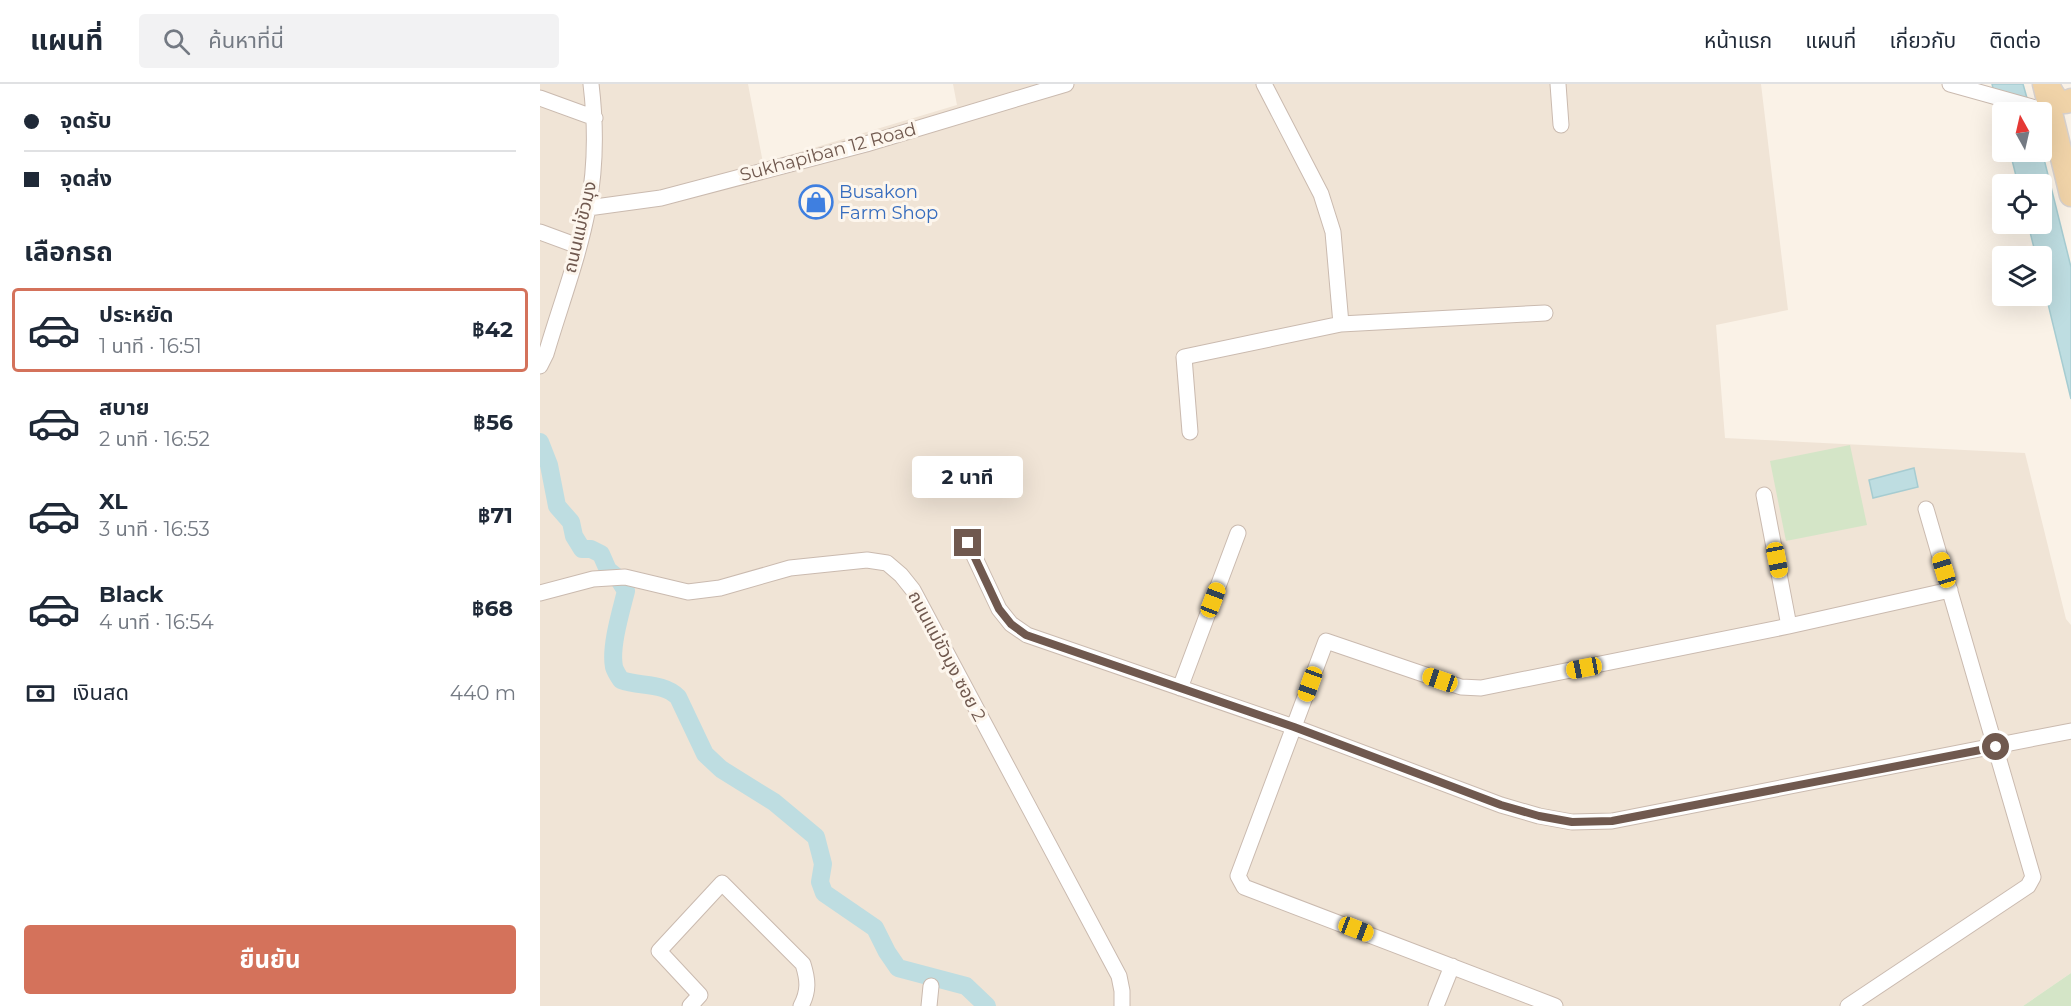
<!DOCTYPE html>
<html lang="th">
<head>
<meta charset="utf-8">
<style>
	body { margin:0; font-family:Montserrat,"Noto Sans Thai",sans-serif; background:#f2f2f3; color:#1f2937; height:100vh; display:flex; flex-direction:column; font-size:22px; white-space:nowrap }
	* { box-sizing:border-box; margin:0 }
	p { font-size:20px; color:#747a83 }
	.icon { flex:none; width:33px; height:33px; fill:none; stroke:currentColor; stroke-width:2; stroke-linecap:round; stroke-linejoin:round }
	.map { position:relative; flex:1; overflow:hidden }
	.sheet { display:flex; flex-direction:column; background:#fff; width:540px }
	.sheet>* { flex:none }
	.banner { display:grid; align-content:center; height:132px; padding:0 24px; background:#fff }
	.needle { width:39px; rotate:352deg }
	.buttons { position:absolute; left:1452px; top:18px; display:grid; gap:12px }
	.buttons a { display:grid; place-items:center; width:60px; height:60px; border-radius:6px; background:#fff; box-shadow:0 6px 24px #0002; font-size:30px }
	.end { position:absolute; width:27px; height:27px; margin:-14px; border:8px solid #70594f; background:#fff; box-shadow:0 0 0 3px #fff }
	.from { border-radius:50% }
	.bubble { position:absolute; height:42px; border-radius:6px; background:#fff; box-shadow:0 6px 24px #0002; font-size:20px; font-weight:700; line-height:42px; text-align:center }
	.car { position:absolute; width:18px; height:36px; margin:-18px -9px; border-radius:8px; box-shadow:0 0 4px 2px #0007; background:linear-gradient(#f5c518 24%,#345 0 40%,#f5c518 0 76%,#345 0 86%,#f5c518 0) }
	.banner b { display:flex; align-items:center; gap:21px; height:57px; font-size:22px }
	.banner b+b { border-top:2px solid #e0e1e3 }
	.banner i { width:15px; height:15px; background:#1f2937 }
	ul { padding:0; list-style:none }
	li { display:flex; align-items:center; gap:18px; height:84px; margin:0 12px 9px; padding:0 12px; border:3px solid transparent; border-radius:6px }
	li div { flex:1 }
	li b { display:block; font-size:22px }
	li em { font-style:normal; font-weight:700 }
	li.current { border-color:#d4725b }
	li>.icon { width:54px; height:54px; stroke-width:1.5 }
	h2 { padding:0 24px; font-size:27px; line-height:72px }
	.pay { display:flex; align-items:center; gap:15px; height:66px; padding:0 24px; font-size:22px }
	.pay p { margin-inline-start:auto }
	.action { display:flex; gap:12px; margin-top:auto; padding:12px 24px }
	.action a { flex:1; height:69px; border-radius:6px; background:#d4725b; color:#fff; font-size:24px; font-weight:700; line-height:69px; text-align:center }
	header { display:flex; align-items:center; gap:36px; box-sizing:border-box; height:84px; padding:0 30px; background:#fff; border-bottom:2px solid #e0e1e3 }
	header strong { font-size:28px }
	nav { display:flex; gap:33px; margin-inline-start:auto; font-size:21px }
	.search { width:420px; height:54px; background:#f2f2f3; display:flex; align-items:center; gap:15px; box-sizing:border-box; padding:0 21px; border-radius:6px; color:#747a83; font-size:22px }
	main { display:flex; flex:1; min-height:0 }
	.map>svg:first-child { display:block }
	.residential { fill:#f0e4d6 }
	.green { fill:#d4e5c7 }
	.water { fill:#bedde1; stroke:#a6ccd1; stroke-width:1.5 }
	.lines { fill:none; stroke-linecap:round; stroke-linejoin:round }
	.canal { stroke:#bedde1; stroke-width:18 }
	.minor-casing { stroke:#cabaaf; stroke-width:17 }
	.primary-casing { stroke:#d7d1ce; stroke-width:25 }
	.minor { stroke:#fff; stroke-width:15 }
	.primary { stroke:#f0d3a8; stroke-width:22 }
	.route { stroke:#70594f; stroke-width:8 }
	.labels { text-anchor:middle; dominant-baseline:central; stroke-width:6; stroke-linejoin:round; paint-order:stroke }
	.street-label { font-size:18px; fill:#70594f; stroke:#fdf6ed }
	.shop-label { font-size:18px; fill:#366cbe; stroke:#fdf6ed; text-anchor:start }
</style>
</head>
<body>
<header>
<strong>แผนที่</strong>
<div class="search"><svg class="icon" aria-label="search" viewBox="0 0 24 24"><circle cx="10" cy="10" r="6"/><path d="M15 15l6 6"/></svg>ค้นหาที่นี่</div>
<nav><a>หน้าแรก</a><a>แผนที่</a><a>เกี่ยวกับ</a><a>ติดต่อ</a></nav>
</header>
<main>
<section class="sheet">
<div class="banner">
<b><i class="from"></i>จุดรับ</b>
<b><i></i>จุดส่ง</b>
</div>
<h2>เลือกรถ</h2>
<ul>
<li class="current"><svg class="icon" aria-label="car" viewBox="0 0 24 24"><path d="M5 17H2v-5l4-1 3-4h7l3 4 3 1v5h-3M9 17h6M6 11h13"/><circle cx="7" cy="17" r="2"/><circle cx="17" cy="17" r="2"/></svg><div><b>ประหยัด</b><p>1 นาที · 16:51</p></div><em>฿42</em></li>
<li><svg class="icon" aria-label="car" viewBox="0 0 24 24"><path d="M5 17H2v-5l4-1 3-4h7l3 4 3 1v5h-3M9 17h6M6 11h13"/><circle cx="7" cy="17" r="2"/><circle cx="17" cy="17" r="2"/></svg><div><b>สบาย</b><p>2 นาที · 16:52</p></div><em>฿56</em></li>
<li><svg class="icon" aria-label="car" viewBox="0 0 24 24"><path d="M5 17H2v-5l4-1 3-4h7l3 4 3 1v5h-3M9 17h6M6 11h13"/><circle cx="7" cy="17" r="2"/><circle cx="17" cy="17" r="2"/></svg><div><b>XL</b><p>3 นาที · 16:53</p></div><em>฿71</em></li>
<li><svg class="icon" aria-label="car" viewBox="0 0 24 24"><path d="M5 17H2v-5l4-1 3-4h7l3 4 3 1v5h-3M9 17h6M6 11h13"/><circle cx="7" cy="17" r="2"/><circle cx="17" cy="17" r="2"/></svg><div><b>Black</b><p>4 นาที · 16:54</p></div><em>฿68</em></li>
</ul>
<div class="pay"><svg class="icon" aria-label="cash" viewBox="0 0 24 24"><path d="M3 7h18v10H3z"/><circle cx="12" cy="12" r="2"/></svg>เงินสด<p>440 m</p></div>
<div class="action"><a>ยืนยัน</a></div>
</section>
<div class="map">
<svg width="1531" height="922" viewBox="0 0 1531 922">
	<rect width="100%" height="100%" fill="#faf2e7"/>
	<path class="residential" d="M0,0H208L223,79L417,21L413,0H1221L1248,226L1176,241L1185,354L1485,369L1526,535L1531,541V889L1483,922H0Z"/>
	<path class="green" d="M1310,361L1327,441L1246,457L1230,377Z
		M1531,889V922H1483Z"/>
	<path class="water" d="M1452,0H1483L1491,28H1462V40Z
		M1502,67L1531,183V315L1502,195V172H1496L1488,140H1502V100H1478L1470,68Z
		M1374,384L1378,403L1333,414L1329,396Z"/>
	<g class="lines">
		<path class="canal" d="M0,358L9,381L17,422L31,438L34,452L42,465H51L61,470L68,486L78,494L86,507C81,527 70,563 74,583C75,587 79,593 81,596C100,603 123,598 138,613L165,670L181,685L234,718L276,753L283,780L280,798L284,809L335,844L347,868L358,884L426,902L447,922"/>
		<defs>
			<path id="minor" d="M1018,0L1021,41
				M1410,0L1510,28
				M0,14L55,34
				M48,124L121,114L326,60L526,0
				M0,148L38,162
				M801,240L1005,229
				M0,282L6,270C20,222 39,173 48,124C56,83 56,42 51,0
				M650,348L644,273L801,240L793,148L781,110L724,0
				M1224,411L1249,542
				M428,459L459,525L471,540L487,551L754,643L961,721L999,732L1032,738L1072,737L1531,647
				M0,509L53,495L85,493L148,508L180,504L250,484L327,476L347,479L361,491L373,506L579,892L582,907V922
				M640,604L698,449
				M150,922L160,911L119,867L182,799L263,880C268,896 269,907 261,922
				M389,922L391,902
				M896,922L912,882
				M1015,922L704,803L698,792L786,557L921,603L941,604L1249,542L1410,506
				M1308,922L1488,802L1493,793L1386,425"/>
			<path id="primary" d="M1504,0L1531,111
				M1508,0C1512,10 1519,23 1531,16"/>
		</defs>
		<use href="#minor" class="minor-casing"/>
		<use href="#primary" class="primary-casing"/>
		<use href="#minor" class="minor"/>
		<use href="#primary" class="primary"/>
	</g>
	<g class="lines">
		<path class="route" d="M428,459L459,525L471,540L486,551L754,643L961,721L999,732L1032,738L1072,737L1456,663"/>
	</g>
	<defs>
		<symbol id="shop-ring" viewBox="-11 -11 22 22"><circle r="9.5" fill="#fdf6ed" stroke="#3f7fe0" stroke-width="1.5"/><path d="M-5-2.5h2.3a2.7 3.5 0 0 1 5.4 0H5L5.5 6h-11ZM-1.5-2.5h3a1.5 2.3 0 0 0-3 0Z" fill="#3f7fe0"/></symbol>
	</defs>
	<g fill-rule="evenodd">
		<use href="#shop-ring" x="257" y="99" width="38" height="38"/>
	</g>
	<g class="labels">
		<g class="street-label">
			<text transform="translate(288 68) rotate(-15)">Sukhapiban 12 Road</text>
			<text transform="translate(40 143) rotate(-77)">ถนนแม่ขัวมุง</text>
			<text transform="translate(407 572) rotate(62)">ถนนแม่ขัวมุง ซอย 2</text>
		</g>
		<g class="shop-label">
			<text x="299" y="108">Busakon<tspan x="299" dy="21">Farm Shop</tspan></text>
		</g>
	</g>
</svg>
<div class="buttons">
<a><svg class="needle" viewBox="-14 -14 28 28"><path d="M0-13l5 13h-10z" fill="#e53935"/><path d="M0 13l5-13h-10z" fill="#747a83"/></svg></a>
<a><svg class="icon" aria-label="locate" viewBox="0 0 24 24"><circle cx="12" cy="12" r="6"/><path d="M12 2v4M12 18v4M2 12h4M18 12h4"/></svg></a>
<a><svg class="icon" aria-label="layers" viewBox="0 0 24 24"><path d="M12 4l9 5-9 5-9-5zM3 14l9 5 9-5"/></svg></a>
</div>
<i class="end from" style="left:1456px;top:663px"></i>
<i class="end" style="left:428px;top:459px"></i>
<div class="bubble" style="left:372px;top:372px;width:111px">2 นาที</div>
<i class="car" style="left:1237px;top:476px;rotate:169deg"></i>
<i class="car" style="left:1404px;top:486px;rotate:343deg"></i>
<i class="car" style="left:673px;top:516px;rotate:21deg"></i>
<i class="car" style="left:1044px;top:584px;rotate:259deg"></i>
<i class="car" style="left:900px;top:596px;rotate:289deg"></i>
<i class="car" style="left:770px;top:600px;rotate:200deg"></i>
<i class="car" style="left:816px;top:845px;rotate:111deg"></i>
</div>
</main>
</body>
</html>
